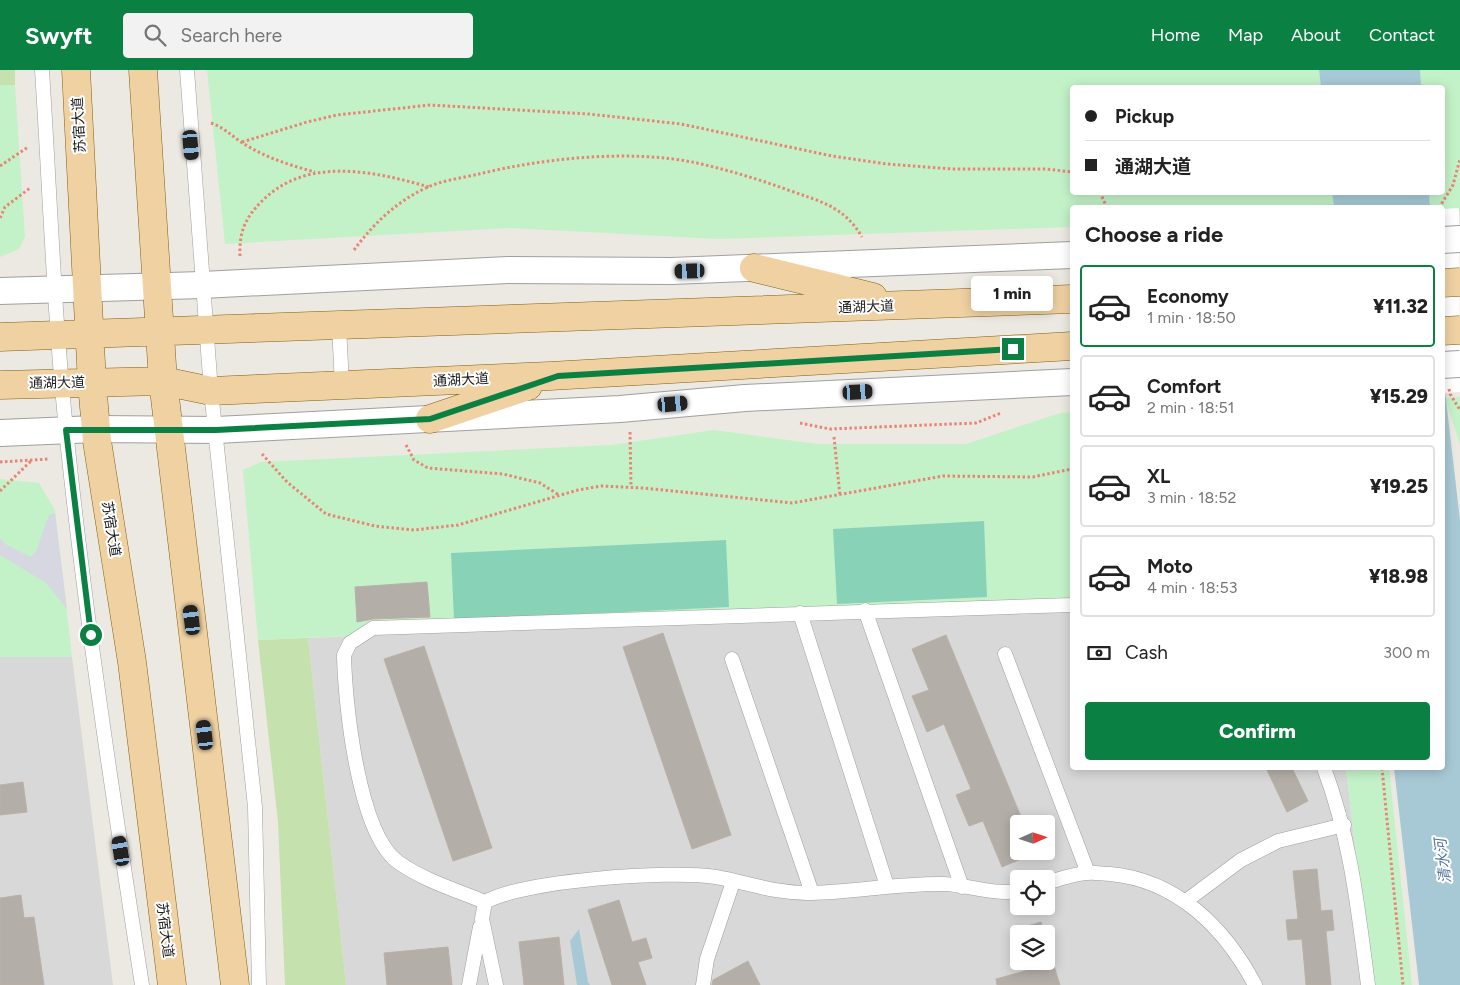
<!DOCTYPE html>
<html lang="en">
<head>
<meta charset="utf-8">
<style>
	body { margin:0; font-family:Figtree,"Noto Sans SC",sans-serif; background:#f2f2f2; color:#222; height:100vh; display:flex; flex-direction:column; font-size:19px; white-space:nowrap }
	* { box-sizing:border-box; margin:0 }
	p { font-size:16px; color:#767676 }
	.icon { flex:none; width:28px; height:28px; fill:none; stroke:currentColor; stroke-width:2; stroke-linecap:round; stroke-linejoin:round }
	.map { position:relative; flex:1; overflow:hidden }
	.drawer { position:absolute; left:1070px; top:135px; width:375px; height:565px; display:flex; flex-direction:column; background:#fff; border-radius:5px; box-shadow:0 2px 12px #0003 }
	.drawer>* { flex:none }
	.top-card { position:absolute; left:1070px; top:15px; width:375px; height:110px; border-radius:5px; box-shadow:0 2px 12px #0003; display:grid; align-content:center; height:110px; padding:0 15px; background:#fff }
	.needle { width:32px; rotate:87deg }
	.buttons { position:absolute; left:1010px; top:745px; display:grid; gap:10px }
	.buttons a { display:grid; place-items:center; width:45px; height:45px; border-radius:5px; background:#fff; box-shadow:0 2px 12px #0003; font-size:25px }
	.end { position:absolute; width:22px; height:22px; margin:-11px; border:6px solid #0b8043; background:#fff; box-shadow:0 0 0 2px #fff }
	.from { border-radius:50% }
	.bubble { position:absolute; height:35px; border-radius:5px; background:#fff; box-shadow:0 2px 12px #0003; font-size:16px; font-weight:800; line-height:35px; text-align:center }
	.car { position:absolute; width:15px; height:30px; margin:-15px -8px; border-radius:6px; box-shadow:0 0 4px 1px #0007; background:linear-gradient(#222 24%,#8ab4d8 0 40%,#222 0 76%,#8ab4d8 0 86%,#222 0) }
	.top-card b { display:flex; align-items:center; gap:18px; height:48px; font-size:19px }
	.top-card b+b { border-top:1px solid #e0e0e0 }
	.top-card i { width:12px; height:12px; background:#222 }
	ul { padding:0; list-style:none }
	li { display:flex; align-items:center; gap:15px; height:82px; margin:0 10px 8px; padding:0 5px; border:2px solid #e0e0e0; border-radius:5px }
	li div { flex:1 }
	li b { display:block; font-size:19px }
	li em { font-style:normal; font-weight:800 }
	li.on { border-color:#0b8043 }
	li>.icon { width:45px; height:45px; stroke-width:1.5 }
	h2 { padding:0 15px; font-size:22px; line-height:60px }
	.pay { display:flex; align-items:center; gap:12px; height:55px; padding:0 15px; font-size:19px }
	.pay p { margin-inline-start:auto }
	.action { display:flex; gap:10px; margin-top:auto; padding:10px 15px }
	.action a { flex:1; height:58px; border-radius:5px; background:#0b8043; color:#fff; font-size:20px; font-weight:800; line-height:58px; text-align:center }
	header { display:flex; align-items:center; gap:30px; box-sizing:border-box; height:70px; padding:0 25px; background:#0b8043; color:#fff }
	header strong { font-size:24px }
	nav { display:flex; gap:28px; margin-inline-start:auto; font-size:18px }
	.search { width:350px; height:45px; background:#f2f2f2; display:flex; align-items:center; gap:12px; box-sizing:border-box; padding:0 18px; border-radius:5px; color:#767676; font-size:19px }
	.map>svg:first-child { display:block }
	.residential { fill:#d9d8d8; fill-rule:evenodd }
	.grass { fill:#c5e1ad }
	.park { fill:#c3f2c8 }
	.pitch { fill:#88d2b8 }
	.plaza { fill:#d7d7e1 }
	.water { fill:#a7c9d5 }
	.pier { fill:#fff }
	.building { fill:#b4aea8; stroke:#bbb0a6 }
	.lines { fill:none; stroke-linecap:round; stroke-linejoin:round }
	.lane-casing { stroke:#9f9f9f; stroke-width:15 }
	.street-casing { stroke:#9f9f9f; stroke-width:28 }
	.primary-casing { stroke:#826011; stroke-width:29 }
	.path { stroke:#e98576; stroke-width:3; stroke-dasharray:2.5 2.5; stroke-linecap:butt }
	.lane { stroke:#fff; stroke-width:14 }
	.street { stroke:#fff; stroke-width:26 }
	.primary { stroke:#f0d1a2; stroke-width:28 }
	.street-bridge-casing { stroke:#9f9f9f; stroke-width:28; stroke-linecap:butt }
	.primary-bridge-casing { stroke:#826011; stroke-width:29; stroke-linecap:butt }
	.street-bridge { stroke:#fff; stroke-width:26 }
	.primary-bridge { stroke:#f0d1a2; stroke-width:28 }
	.route { stroke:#0b8043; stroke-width:6 }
	.labels { text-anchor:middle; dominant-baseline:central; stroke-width:4; stroke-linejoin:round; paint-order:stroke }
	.street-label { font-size:14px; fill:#1b1b1b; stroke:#fff }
	.water-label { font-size:15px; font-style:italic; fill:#54779f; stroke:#fff }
</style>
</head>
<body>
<header>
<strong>Swyft</strong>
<div class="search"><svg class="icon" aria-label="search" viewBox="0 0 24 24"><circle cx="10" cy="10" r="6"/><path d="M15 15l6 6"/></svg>Search here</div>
<nav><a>Home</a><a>Map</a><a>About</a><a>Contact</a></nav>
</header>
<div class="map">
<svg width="1460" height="915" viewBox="0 0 1460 915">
	<rect width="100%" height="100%" fill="#ece9e2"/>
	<path class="residential" d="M1072,534V698H1346L1371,915H346L308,568ZM1019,754H1046V781H1019ZM1019,809H1046V836H1019ZM1019,864H1046V891H1019Z
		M0,587H72L113,915H0Z"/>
	<path class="grass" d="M0,0H15V15H0Z
		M308,568L346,915H285L278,752L258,570Z"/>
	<path class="park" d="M207,0H1319L1321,17L1072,18V122L1332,123L1334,137L1072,138V157L719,169L510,158L225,174Z
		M1418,0H1460V142H1443L1442,138L1430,137L1429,123L1442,122V18L1419,17Z
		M0,15H15L25,167L19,179L0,187Z
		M1460,327V375L1445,328Z
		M1072,342V534L258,570L243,400L261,392L611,375L714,360L817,374H966L1060,343Z
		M0,409L39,413L55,440L72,587H0Z
		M1346,698H1389L1412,915H1371Z"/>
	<path class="pitch" d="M984,451L987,527L837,534L833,459Z
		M726,470L729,537L454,550L451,483Z"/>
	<path class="plaza" d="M55,443L67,539L46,513L0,485V468L5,474L31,487L36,481L49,445Z"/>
	<path class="water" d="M1319,0H1420L1421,17H1321Z
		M1332,123H1429L1430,137H1334Z
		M1443,304L1460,450V915H1419L1394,698H1442Z
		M579,859L588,912L590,915H577L570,871Z"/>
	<path class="pier" d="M1459,138L1460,322L1443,323L1442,139Z"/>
	<path class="building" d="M427,512L430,547L373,549L357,552L355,517Z
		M663,563L731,765L692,779L623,577Z
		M946,565L1024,754H1019V781L1035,783L1002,797L983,751L969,756L956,725L971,719L944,654L927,662L912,626L929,620L912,579Z
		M424,576L492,778L453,791L384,589Z
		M1266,698H1292L1308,731L1287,742Z
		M23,712L27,742L0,745V715Z
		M1317,799L1321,841L1332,840L1334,860L1326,861L1331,915H1306L1302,869L1288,870L1286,850L1298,849L1293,801Z
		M21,825L24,848L34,847L44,915H0V828Z
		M619,830L632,872L646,868L652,888L638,892L646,915H612L588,840Z
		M1041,852L1044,864H1022L1021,858Z
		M559,867L564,915H524L519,872Z
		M1046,871L1060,915H997L996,909L1032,899L1030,891H1046Z
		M448,877L452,915H387L384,883Z
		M748,891L760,915H712L713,910Z"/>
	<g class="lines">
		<defs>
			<path id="lane" d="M42,0C50,123 54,247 67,369C86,552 114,734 142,915
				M187,0L211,321L255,737L259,915
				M339,256L342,315
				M865,540L962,817
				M800,543L887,816
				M1005,584L1088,803
				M732,589L812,823
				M1324,698C1351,770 1358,839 1368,915
				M1046,813C1059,809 1074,804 1087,803C1094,802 1103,804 1110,804C1177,810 1225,858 1255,915
				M1186,831L1241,790L1278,771L1344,755
				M485,832C456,820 423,810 398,792C358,763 345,633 344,585L350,573L373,558L1072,535
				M469,915L480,857
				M496,915L482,849L485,832C524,810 670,800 716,807C749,813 777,824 812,823C856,822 899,813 944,814C969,815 992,825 1019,821
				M703,915L707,889L733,812"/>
			<path id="street" d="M1442,170L1460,169
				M0,221L202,215L508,200L672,201L1072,185
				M0,363L96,359L216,360L620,339L745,328L1072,312"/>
			<path id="primary" d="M76,0L92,313L97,371L132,592L172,915
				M143,0L163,311L235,915
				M754,198L873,227
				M0,267L1072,229
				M0,315L163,311L211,321L550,306L1072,276
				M430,349L528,316"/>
		</defs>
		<use href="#lane" class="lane-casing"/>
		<use href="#street" class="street-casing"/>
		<use href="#primary" class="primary-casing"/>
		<path class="path" d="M211,53C223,57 231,65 241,72C264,87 289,95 315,102
			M242,72L307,52L337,45L430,35L589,44L681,54L832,86L887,94L952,99H1046L1072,102
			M0,96L28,77
			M1100,122L1107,138
			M1439,138L1453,115L1460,89
			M0,148L5,137L30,118
			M354,180C374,153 397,131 428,117C443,110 463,108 479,104C544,88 631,79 697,93C728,100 758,109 788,120C819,131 844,136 862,167
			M240,186C239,162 245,148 262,131C307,86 373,101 429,117
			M1449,319L1450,324L1460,340
			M800,353L830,359L976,353L1001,343
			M630,362L631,417
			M834,367L840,426
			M406,375L414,390L428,398L503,404L540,413L559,425
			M262,384L287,412L326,444L375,456L414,460L458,455L578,420L601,416L643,418L792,433L943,406L1033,407L1072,399
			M0,392L49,389
			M0,421L31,391
			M1382,698L1403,915"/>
		<use href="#lane" class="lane"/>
		<use href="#street" class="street"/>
		<use href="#primary" class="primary"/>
		<defs>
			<path id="street-bridge" d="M1442,295L1460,294"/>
			<path id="primary-bridge" d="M1442,213L1460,212
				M1442,261L1460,260"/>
		</defs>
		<use href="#street-bridge" class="street-bridge-casing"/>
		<use href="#primary-bridge" class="primary-bridge-casing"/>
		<use href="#street-bridge" class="street-bridge"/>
		<use href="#primary-bridge" class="primary-bridge"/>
	</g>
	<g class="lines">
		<path class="route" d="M91,565L66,360H216L430,349L558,306L1013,279"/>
	</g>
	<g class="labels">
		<g class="street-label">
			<text transform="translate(79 55) rotate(-93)">苏宿大道</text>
			<text transform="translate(866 237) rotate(-2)">通湖大道</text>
			<text transform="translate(461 310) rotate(-3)">通湖大道</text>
			<text transform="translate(57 313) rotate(-1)">通湖大道</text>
			<text transform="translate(111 459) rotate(81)">苏宿大道</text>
			<text transform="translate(165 860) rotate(83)">苏宿大道</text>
		</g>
		<g class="water-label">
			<text transform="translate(1443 791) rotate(-97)">清水河</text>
		</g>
	</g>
</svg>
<div class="buttons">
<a><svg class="needle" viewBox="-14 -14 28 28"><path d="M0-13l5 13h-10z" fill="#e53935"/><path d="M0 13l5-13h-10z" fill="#767676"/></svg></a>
<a><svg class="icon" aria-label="locate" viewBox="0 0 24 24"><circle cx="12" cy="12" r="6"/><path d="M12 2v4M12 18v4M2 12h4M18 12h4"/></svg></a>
<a><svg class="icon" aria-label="layers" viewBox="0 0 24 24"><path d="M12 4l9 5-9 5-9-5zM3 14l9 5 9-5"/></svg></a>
</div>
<i class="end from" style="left:91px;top:565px"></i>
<i class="end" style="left:1013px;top:279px"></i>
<div class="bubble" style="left:971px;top:206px;width:82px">1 min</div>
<i class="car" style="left:191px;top:75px;rotate:175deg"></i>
<i class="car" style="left:690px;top:201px;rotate:268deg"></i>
<i class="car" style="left:858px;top:322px;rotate:87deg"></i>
<i class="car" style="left:673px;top:334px;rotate:85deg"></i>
<i class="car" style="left:192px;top:550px;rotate:353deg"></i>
<i class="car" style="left:205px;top:665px;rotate:353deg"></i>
<i class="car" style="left:121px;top:781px;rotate:351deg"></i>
<div class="top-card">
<b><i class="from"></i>Pickup</b>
<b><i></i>通湖大道</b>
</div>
<section class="drawer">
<h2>Choose a ride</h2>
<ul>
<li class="on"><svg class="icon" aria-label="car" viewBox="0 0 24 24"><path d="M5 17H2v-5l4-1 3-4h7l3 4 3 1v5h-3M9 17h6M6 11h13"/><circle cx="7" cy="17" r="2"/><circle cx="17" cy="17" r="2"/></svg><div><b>Economy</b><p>1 min · 18:50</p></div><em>¥11.32</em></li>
<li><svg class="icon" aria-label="car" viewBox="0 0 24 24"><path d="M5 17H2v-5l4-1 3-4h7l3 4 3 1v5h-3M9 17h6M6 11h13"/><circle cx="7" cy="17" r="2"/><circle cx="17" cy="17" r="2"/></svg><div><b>Comfort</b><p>2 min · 18:51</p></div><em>¥15.29</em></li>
<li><svg class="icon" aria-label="car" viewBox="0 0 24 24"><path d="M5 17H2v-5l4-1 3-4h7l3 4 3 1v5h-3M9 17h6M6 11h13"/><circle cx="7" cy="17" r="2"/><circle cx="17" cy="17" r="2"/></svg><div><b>XL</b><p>3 min · 18:52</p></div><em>¥19.25</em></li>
<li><svg class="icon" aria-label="car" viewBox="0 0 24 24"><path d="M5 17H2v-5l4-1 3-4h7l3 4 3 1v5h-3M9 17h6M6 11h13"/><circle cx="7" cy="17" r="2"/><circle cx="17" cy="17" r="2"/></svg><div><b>Moto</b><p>4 min · 18:53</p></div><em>¥18.98</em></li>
</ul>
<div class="pay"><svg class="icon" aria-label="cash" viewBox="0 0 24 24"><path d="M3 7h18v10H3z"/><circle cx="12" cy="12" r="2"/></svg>Cash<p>300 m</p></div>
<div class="action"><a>Confirm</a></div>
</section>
</div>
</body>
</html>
